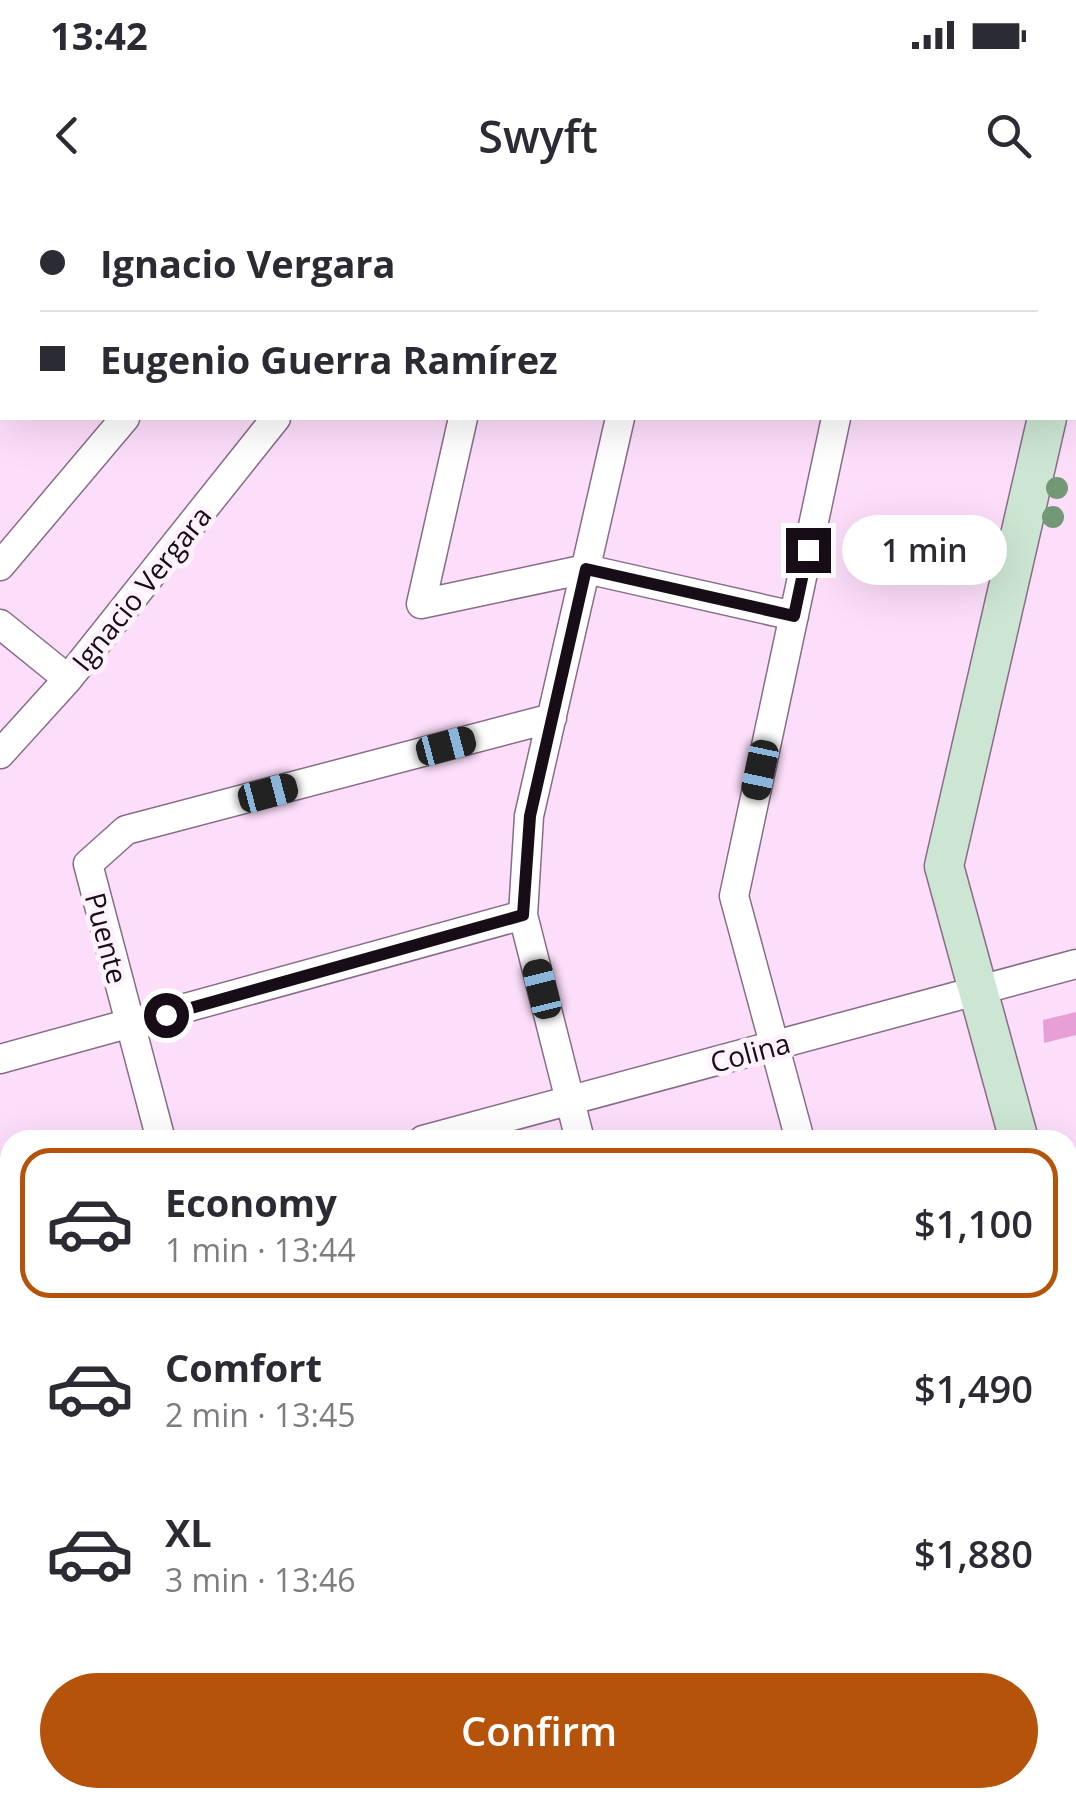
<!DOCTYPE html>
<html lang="en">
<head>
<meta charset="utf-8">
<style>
	body { margin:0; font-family:"Open Sans",sans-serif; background:#f2f2f3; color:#2b2b33; height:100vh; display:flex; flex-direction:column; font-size:38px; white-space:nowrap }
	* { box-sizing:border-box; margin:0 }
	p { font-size:32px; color:#7c7c81 }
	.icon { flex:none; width:55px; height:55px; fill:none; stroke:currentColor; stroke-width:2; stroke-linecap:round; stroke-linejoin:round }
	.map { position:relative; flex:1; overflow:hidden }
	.drawer { position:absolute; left:0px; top:930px; width:1078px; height:678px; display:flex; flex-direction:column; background:#fff; border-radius:30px 30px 0 0; box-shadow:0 10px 40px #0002 }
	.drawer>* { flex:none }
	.top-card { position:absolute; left:0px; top:0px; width:1078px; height:220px; box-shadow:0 10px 40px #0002; display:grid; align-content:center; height:220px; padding:0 40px; background:#fff }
	.end { position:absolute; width:45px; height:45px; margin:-22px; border:12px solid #170d17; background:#fff; box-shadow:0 0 0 5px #fff }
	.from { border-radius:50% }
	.bubble { position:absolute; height:70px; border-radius:35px; background:#fff; box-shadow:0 10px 40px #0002; font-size:32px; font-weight:600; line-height:70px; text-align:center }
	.car { position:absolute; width:30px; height:60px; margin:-30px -15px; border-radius:12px; box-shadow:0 0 8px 2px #0007; background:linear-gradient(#222 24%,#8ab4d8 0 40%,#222 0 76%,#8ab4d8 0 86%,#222 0) }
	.top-card b { display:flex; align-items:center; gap:35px; height:95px; font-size:38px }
	.top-card b+b { border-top:2px solid #e1e1e2 }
	.top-card i { width:25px; height:25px; background:#2b2b33 }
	ul { padding:18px 0 0; list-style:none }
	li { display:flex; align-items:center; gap:30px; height:150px; margin:0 20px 15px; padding:0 20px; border:5px solid transparent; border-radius:30px }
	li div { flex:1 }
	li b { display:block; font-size:38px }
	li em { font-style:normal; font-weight:600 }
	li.active { border-color:#b45309 }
	li>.icon { width:90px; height:90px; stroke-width:1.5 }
	.action { display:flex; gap:20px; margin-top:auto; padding:20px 40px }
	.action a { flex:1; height:115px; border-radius:60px; background:#b45309; color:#fff; font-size:40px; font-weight:600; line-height:115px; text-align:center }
	.status { display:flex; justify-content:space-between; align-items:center; height:70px; padding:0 50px; background:#fff; direction:ltr }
	.status svg { height:28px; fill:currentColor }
	header { display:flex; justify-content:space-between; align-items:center; height:130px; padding:0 40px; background:#fff; font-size:45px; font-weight:600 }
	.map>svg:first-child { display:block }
	.building { fill:#e6a0d6 }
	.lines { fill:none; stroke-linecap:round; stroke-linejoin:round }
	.lane-casing { stroke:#876d86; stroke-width:18 }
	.street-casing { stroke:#876d86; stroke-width:31 }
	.secondary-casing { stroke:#876d86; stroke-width:41 }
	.primary-casing { stroke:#fff; stroke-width:46 }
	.lane { stroke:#fff; stroke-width:14 }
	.street { stroke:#fff; stroke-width:28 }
	.secondary { stroke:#cde6d3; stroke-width:38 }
	.primary { stroke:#9bcca7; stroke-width:42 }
	.tree { fill:#729875 }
	.route { stroke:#170d17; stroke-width:12 }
	.labels { text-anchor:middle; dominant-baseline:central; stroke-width:10; stroke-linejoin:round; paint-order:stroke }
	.street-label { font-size:28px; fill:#170d17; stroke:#fef2fd }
</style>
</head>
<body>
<div class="status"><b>13:42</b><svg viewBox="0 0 49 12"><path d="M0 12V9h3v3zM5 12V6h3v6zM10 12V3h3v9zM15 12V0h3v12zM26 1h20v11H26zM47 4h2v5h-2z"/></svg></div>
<header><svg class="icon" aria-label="back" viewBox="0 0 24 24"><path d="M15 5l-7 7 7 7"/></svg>Swyft<svg class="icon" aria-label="search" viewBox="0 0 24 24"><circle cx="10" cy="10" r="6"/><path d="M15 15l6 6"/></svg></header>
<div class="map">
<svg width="1076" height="1606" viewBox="0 0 1076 1606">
	<rect width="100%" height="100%" fill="#fcdefa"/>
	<path class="building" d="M1076,812V835L1044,843L1043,820Z"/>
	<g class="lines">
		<defs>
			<path id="lane" d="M936,2V0"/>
			<path id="street" d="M95,2L97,0
				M304,2L306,0
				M512,2L513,0
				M669,2L670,0
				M0,118L2,115
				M463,218L421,404L586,369L794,416
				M0,366L125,218
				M0,424L68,479
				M0,554L68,479L276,218
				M0,859L523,715
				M161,940L88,664L126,630L552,518
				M423,940L1076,764
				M580,940L523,715L529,616L620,218
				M800,940L734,696L836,218
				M0,1054L10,1051
				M0,1153L10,1189
				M1068,1226L1076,1224
				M0,1516L10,1514
				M172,1598L174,1606
				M342,1598L344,1606
				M535,1598L537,1606
				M762,1598L764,1606
				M979,1598L981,1606"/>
			<path id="secondary" d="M785,0L796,2
				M1075,87L1076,82
				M1075,144H1076
				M1019,940L944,666L1047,218
				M1068,1118L1076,1149"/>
			<path id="primary" d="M57,2L60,0
				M0,13L2,10
				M0,69L2,66"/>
		</defs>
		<use href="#lane" class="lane-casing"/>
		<use href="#street" class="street-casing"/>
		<use href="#secondary" class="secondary-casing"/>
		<use href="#primary" class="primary-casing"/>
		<use href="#lane" class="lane"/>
		<use href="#street" class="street"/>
		<use href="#secondary" class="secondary"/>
		<use href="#primary" class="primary"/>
	</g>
	<g class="tree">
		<circle cx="1057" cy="288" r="11"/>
		<circle cx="1053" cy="317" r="11"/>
	</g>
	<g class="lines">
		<path class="route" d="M166,815L523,715L530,616L586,369L794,416L808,350"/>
	</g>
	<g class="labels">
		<g class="street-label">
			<text transform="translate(141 388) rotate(-51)">Ignacio Vergara</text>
			<text transform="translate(107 738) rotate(75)">Puente</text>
			<text transform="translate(750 852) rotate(-15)">Colina</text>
		</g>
	</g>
</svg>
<i class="end from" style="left:166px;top:815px"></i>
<i class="end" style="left:808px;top:350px"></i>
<div class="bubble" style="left:842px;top:315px;width:165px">1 min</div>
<i class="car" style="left:446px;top:546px;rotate:75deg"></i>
<i class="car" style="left:760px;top:570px;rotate:192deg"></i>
<i class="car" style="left:268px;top:593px;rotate:75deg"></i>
<i class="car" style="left:542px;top:789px;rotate:346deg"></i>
<div class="top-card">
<b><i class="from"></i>Ignacio Vergara</b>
<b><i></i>Eugenio Guerra Ramírez</b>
</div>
<section class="drawer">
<ul>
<li class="active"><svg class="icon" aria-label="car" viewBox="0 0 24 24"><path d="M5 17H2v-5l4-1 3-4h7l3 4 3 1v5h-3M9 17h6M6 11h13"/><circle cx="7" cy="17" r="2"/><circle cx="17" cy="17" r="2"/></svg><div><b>Economy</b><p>1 min · 13:44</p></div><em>$1,100</em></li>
<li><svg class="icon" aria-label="car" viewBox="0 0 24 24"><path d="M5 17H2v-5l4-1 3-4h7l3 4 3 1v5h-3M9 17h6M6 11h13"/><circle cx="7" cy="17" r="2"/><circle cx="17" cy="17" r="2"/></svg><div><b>Comfort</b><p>2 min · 13:45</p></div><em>$1,490</em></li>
<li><svg class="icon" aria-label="car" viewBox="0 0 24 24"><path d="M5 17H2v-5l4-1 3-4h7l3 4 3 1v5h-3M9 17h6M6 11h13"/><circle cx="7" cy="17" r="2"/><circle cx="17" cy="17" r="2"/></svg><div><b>XL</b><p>3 min · 13:46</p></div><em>$1,880</em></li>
</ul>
<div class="action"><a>Confirm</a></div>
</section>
</div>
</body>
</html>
